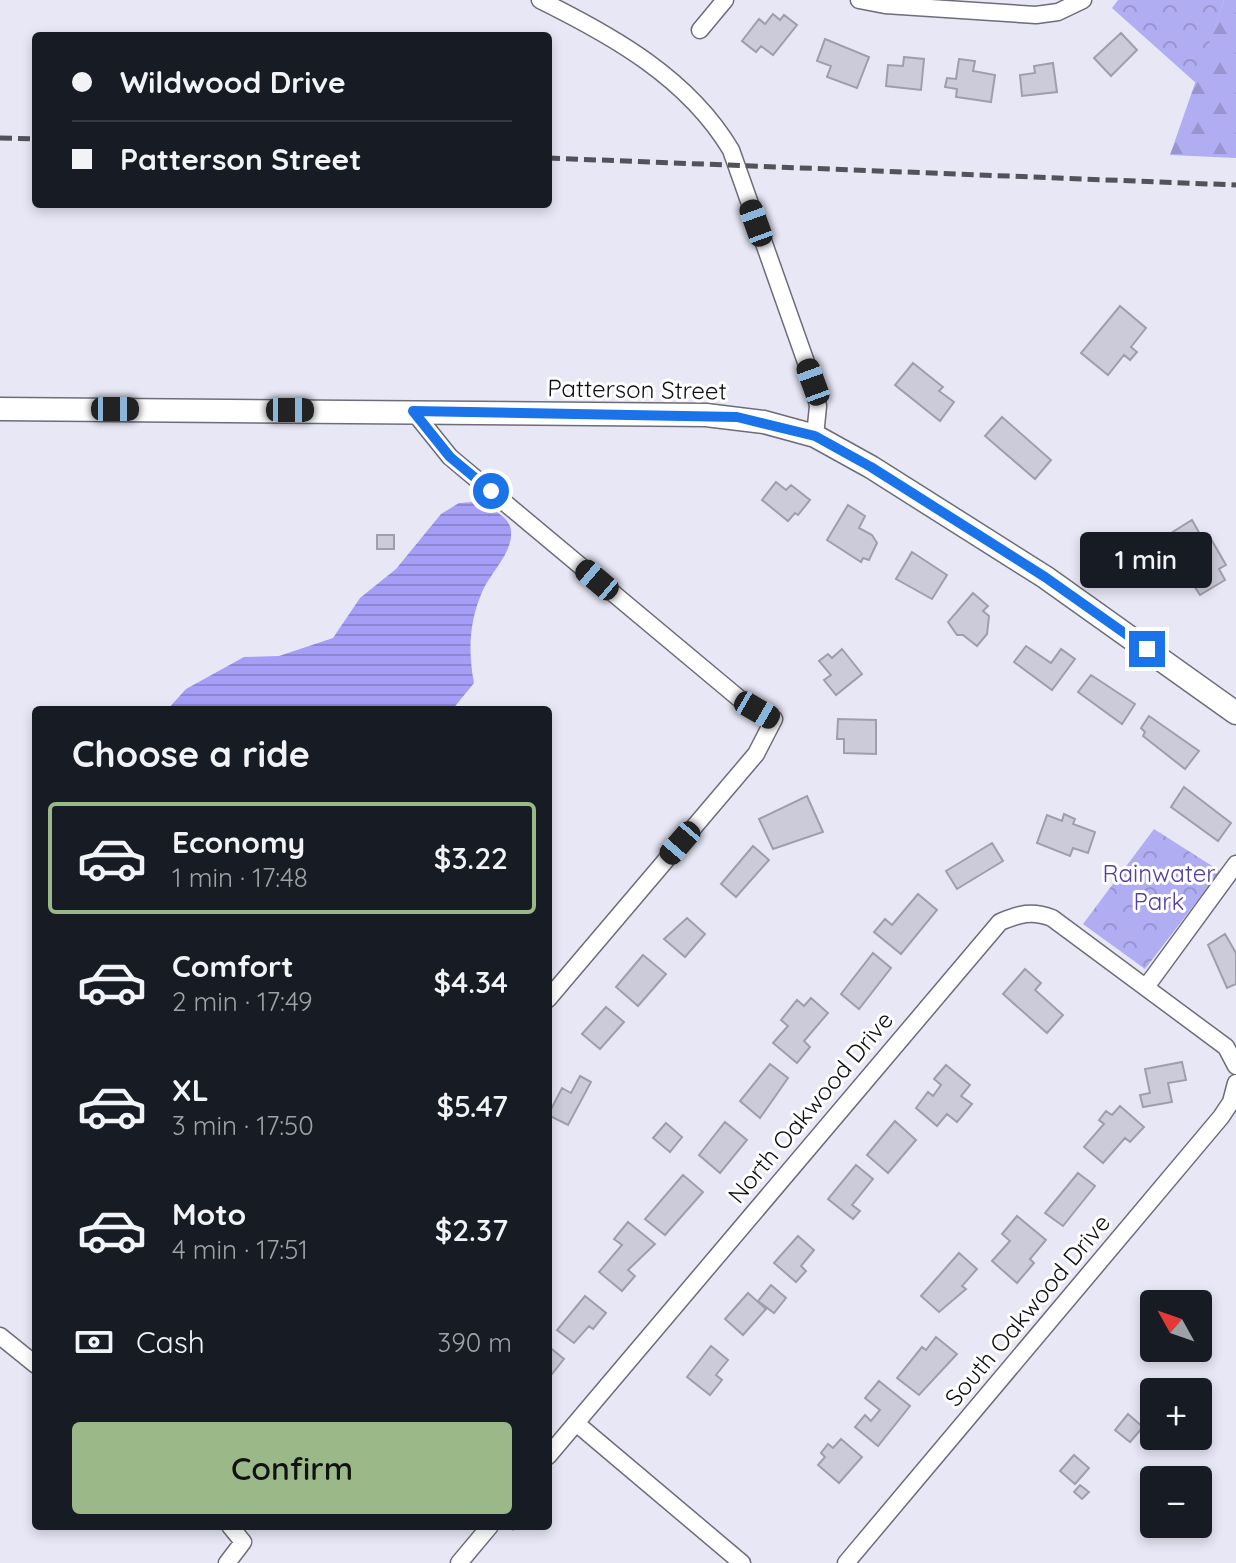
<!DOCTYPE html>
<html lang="en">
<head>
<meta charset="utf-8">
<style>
	body { margin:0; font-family:Quicksand,sans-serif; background:#20242c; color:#f1f3f6; height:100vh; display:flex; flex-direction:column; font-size:30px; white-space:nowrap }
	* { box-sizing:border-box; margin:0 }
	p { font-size:26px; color:#9ea1a6 }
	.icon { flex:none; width:44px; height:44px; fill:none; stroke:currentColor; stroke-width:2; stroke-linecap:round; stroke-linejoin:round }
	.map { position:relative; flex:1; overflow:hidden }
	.panel { position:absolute; left:32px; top:706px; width:520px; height:824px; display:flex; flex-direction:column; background:#171b24; border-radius:8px; box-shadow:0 4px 12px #0003 }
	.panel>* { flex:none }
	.top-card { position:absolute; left:32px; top:32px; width:520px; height:176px; border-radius:8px; box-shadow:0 4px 12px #0003; display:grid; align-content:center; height:176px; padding:0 40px; background:#171b24 }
	.needle { width:52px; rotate:310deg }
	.fabs { position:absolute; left:1140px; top:1290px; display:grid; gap:16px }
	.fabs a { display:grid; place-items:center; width:72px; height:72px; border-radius:8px; background:#171b24; box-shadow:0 4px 12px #0003; font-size:40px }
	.end { position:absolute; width:36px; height:36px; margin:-18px; border:10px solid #1a73e8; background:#fff; box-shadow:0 0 0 4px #fff }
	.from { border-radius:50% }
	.bubble { position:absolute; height:56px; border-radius:8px; background:#171b24; box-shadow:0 4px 12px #0003; font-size:26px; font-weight:600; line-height:56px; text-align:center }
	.car { position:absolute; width:24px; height:48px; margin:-24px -12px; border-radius:10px; box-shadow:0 0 6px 2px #0007; background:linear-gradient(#222 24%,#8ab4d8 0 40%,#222 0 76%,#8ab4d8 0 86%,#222 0) }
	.top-card b { display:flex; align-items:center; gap:28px; height:76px; font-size:30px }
	.top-card b+b { border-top:2px solid #363941 }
	.top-card i { width:20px; height:20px; background:#f1f3f6 }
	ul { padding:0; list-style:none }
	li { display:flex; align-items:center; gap:24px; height:112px; margin:0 16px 12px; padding:0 24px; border:4px solid transparent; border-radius:8px }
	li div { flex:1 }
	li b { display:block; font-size:30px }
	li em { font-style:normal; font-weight:600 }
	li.selected { border-color:#9bb889 }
	li>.icon { width:72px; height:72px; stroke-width:1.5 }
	h2 { padding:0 40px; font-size:36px; line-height:96px }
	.pay { display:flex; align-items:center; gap:20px; height:88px; padding:0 40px; font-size:30px }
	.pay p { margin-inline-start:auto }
	.button { display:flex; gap:16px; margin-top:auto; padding:16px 40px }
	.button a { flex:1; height:92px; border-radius:8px; background:#9bb889; color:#111; font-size:32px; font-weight:600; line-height:92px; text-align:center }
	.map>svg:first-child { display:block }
	.forest { fill:url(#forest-firs) }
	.park { fill:url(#park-crowns) }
	.water { fill:url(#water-rules) }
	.building { fill:#cbcbd9; stroke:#9e9eac; stroke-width:2 }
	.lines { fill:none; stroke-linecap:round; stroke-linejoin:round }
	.minor-casing { stroke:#6d6d79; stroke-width:19 }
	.tertiary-casing { stroke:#6d6d79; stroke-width:25 }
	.path { stroke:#93939e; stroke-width:3; stroke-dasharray:6 4; stroke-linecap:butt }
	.minor { stroke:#fff; stroke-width:16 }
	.tertiary { stroke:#fff; stroke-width:22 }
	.rail { stroke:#52525a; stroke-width:5; stroke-dasharray:12 6; stroke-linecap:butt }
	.route { stroke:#1a73e8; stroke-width:10 }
	.labels { text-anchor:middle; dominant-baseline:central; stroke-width:6; stroke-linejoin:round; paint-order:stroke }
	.street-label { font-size:24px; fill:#0f0f14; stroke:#fff }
	.park-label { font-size:24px; fill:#5340a5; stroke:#fff }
</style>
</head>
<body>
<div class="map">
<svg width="1236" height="1563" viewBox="0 0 1236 1563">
	<defs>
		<pattern id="forest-firs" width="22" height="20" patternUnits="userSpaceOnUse" patternTransform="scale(2)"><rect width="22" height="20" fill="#b1adf3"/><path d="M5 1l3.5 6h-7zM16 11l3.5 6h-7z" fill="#9794cf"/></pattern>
		<pattern id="park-crowns" width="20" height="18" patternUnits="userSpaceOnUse" patternTransform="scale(2)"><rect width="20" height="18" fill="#b1adf3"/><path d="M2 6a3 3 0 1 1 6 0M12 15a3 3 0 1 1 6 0" fill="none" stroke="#9794cf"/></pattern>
		<pattern id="water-rules" width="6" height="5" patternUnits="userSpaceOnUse" patternTransform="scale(2)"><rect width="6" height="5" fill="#a59df6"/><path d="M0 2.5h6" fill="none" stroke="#8d86d2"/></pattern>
	</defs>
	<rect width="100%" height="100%" fill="#e7e7f6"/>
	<path class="forest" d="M1224,0H1236V158L1170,155Z"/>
	<path class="park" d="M1118,0H1224L1196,83L1112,8Z
		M1154,829L1220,871L1145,969L1083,924Z"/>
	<path class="water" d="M474,502C486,506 510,515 511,531C513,553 490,573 482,592C469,623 468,651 474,683L452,710H167L186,689L244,657L279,656L333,638L360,598L396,569L441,514L459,503Z"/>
	<path class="building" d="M773,14L780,20L784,15L797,25L773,55L761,46L756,52L742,41L759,19L765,24Z
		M1121,33L1137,50L1111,76L1094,58Z
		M825,39L869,57L857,88L827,77L831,66L817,61Z
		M904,57L924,59L921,90L886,86L888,65L903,66Z
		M959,59L975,61L973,71L995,75L991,102L956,97L957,89L945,87L947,78L956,79Z
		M1053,63L1057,92L1022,96L1020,75L1035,73L1034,66Z
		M1120,306L1146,328L1131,347L1137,352L1130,360L1124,355L1108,375L1081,353Z
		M913,363L943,387L939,391L954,402L940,421L895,385Z
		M1002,417L1051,460L1035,479L985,436Z
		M776,482L786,490L791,485L810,500L798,515L795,513L788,521L762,500Z
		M848,505L865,516L859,528L872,535L877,543L869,560L863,558L861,562L827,540Z
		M1192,520L1205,543L1211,539L1226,565L1219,569L1225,580L1200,595L1163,538Z
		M377,535H394V549H377Z
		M912,552L947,575L932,599L896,579Z
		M973,593L988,606L983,611L989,616L987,634L977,646L963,635H957L948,622Z
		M1026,646L1051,663L1061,649L1075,659L1052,690L1014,662Z
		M842,649L862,674L836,695L824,680L831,675L819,661L828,654L832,658Z
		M1091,675L1135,704L1122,724L1078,692Z
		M1149,716L1199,751L1185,769L1143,736L1145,732L1141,728Z
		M838,719L876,720V754L844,753V739H837Z
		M1184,787L1231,823L1218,841L1171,807Z
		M807,796L823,832L773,849L759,819Z
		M1064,814L1075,819L1073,824L1095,832L1088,853L1073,848L1070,856L1037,843L1047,815L1062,821Z
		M992,843L1003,861L957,889L946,871Z
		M753,846L769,860L736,897L721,884Z
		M918,894L937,910L901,954L874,932L885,919L892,925Z
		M687,918L705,934L685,957L664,939Z
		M1225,934L1236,953V984L1227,988L1208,945Z
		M873,953L891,968L859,1009L841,994Z
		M643,955L666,974L638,1006L616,987Z
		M1025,969L1041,983L1035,990L1063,1015L1047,1033L1003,994Z
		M811,998L828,1013L804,1041L810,1047L797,1063L773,1043L788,1026L781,1020L797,1000L804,1006Z
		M606,1007L624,1022L600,1049L582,1034Z
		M1182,1062L1186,1080L1168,1083L1172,1102L1143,1107L1140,1095L1150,1093L1145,1069Z
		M770,1064L788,1078L760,1118L740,1101Z
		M946,1065L970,1085L961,1096L972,1104L957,1122L947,1114L937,1126L916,1108L928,1092L933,1096L941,1085L934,1079Z
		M580,1076L591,1082L568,1125L548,1115L562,1088L571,1093Z
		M1120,1106L1144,1127L1130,1142L1125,1138L1103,1163L1084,1147L1104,1124L1099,1120L1106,1111L1112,1115Z
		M895,1121L916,1140L888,1173L867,1155Z
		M725,1122L747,1140L720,1173L699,1155Z
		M666,1123L682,1137L670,1152L653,1138Z
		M856,1165L873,1179L852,1205L860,1211L853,1219L828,1199Z
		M1078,1173L1095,1186L1063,1226L1045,1213Z
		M683,1175L703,1192L665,1235L645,1219Z
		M1017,1216L1046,1240L1030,1259L1034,1263L1017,1283L992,1261L1010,1241L1002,1234Z
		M628,1222L655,1244L628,1270L635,1276L622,1291L599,1272L622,1245L614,1239Z
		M798,1236L814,1250L801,1266L806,1271L796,1282L774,1263Z
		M959,1253L977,1269L962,1286L966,1289L939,1312L921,1296Z
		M771,1285L786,1298L774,1313L758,1301Z
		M748,1293L766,1309L743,1335L725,1319Z
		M585,1296L606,1313L593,1329L589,1326L574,1343L557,1330Z
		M936,1337L957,1354L919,1395L897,1378L922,1347L926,1350Z
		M548,1346L564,1359L548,1379Z
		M711,1346L728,1360L716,1375L722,1380L710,1395L687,1377Z
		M879,1381L910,1406L878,1446L855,1427L865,1415L871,1421L880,1410L865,1398Z
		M1128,1414L1143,1427L1130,1442L1115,1430Z
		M841,1439L862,1457L839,1483L818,1465L825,1457L821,1453L828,1444L833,1448Z
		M1074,1455L1089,1468L1075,1484L1060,1471Z
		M1080,1485L1089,1492L1082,1499L1074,1492Z"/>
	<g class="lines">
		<defs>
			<path id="minor" d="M540,0C613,36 688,78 731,150L813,382L818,406L815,436
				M859,0L885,5L1036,15L1058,12L1083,0
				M700,30L725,0
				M413,411L450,457L741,700L774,719L756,754L548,999
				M1146,987L1236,864
				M0,1336L36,1365
				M576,1423L742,1563
				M548,1456L1000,922C1019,914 1032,910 1052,918L1226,1047L1236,1066
				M227,1563L243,1542L230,1526
				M459,1563L490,1526
				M846,1563L1221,1117L1231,1102L1236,1083"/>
			<path id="tertiary" d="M0,409L706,415L764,422L815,436L871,467L1045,577L1236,713"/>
		</defs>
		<use href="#minor" class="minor-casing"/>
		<use href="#tertiary" class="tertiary-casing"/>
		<path class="path" d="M512,1530L516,1526"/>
		<use href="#minor" class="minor"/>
		<use href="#tertiary" class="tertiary"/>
		<path class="rail" d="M0,138L36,139
			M548,158L1236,185"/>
	</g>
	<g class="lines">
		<path class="route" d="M491,491L450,457L413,411L737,417L815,436L871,467L1045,577L1147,649"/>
	</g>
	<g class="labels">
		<g class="street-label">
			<text transform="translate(637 389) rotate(1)">Patterson Street</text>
			<text transform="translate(810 1107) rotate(-50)">North Oakwood Drive</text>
			<text transform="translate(1027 1310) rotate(-50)">South Oakwood Drive</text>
		</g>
		<g class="park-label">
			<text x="1159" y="873">Rainwater<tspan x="1159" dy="28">Park</tspan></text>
		</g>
	</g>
</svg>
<div class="fabs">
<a><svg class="needle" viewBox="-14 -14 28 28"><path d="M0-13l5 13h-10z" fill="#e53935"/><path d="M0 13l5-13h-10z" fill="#9ea1a6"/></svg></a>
<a>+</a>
<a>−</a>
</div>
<i class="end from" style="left:491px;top:491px"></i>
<i class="end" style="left:1147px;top:649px"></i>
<div class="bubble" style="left:1080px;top:532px;width:132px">1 min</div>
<i class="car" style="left:756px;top:223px;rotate:340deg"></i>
<i class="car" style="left:813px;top:382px;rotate:340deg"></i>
<i class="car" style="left:115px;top:409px;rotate:90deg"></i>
<i class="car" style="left:290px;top:410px;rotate:90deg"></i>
<i class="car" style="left:597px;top:580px;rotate:310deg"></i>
<i class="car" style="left:757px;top:710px;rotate:120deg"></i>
<i class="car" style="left:680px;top:843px;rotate:221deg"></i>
<div class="top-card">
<b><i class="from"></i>Wildwood Drive</b>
<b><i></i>Patterson Street</b>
</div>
<section class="panel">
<h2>Choose a ride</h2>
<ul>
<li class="selected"><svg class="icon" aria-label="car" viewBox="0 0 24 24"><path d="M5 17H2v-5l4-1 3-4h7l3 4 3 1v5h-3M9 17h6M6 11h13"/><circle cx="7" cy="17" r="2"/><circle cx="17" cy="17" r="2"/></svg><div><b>Economy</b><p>1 min · 17:48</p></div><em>$3.22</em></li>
<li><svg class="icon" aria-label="car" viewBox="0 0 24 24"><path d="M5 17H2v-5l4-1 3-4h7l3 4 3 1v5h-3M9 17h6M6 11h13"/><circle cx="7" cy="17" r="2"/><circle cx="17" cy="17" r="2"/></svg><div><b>Comfort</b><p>2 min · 17:49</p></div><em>$4.34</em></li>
<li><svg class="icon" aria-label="car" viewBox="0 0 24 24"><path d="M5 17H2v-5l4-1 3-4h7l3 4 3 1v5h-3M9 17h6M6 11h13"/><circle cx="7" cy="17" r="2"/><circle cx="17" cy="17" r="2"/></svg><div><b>XL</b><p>3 min · 17:50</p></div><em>$5.47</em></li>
<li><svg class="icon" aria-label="car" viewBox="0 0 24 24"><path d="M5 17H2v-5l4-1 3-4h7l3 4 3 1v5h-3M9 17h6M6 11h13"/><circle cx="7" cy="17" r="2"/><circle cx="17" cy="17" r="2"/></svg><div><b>Moto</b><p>4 min · 17:51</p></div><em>$2.37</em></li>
</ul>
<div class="pay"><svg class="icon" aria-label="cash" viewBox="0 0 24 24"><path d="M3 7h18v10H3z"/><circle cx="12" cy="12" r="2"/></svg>Cash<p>390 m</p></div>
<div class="button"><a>Confirm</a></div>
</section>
</div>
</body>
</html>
